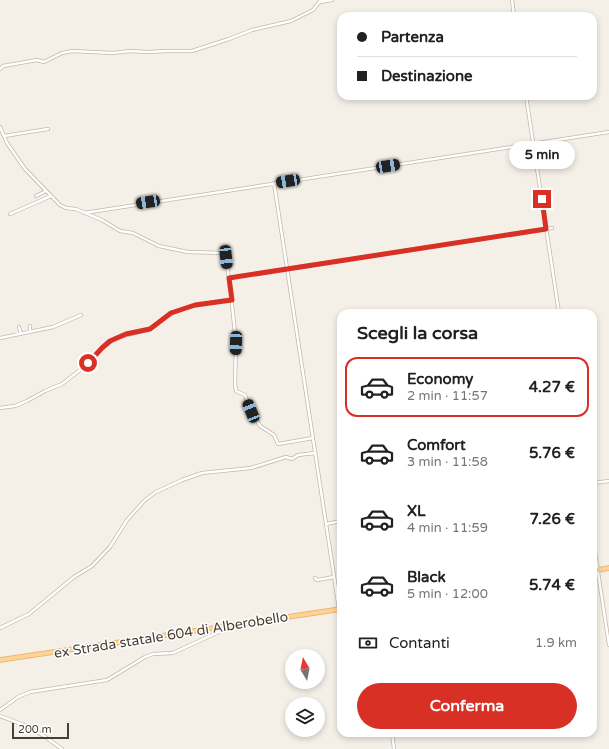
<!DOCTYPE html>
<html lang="it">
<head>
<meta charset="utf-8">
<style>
	body { margin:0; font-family:"Varela Round",sans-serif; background:#f6f6f6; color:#202124; height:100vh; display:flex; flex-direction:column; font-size:15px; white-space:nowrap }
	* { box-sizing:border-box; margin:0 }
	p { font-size:13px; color:#757577 }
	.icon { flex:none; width:22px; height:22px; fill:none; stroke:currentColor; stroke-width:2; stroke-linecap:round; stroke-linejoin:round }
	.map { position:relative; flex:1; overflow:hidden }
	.drawer { position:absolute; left:337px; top:309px; width:260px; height:428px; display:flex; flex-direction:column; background:#fff; border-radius:12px; box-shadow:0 2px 6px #0003 }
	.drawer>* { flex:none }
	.banner { position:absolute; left:337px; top:12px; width:260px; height:88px; border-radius:12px; box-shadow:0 2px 6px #0003; display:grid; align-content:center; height:88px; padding:0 20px; background:#fff }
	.needle { width:26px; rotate:350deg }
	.controls { position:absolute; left:285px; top:649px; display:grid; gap:8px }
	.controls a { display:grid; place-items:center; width:40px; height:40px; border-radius:50%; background:#fff; box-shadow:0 2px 6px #0003; font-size:20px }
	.scale { position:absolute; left:12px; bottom:10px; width:57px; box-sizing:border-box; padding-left:4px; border:2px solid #483e36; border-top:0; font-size:11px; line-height:14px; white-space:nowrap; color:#483e36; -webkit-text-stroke:3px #fff; paint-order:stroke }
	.end { position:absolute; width:18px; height:18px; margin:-9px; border:5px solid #d93025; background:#fff; box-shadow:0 0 0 2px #fff }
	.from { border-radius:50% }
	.bubble { position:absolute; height:28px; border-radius:14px; background:#fff; box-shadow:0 2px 6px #0003; font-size:13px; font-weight:700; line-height:28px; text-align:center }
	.car { position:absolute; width:12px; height:24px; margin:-12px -6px; border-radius:5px; box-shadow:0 0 3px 1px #0007; background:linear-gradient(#222 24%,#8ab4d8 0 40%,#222 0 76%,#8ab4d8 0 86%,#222 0) }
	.banner b { display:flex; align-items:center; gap:14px; height:38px; font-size:15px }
	.banner b+b { border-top:1px solid #e0e0e0 }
	.banner i { width:10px; height:10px; background:#202124 }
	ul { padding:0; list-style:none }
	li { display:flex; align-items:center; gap:12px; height:60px; margin:0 8px 6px; padding:0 12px; border:2px solid transparent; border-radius:12px }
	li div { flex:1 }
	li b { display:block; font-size:15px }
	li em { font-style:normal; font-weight:700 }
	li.on { border-color:#d93025 }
	li>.icon { width:36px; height:36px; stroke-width:1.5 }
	h2 { padding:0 20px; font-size:18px; line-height:48px }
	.pay { display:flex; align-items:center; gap:10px; height:44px; padding:0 20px; font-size:15px }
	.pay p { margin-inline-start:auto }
	.action { display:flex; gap:8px; margin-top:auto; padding:8px 20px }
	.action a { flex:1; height:46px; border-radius:24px; background:#d93025; color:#fff; font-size:16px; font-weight:700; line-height:46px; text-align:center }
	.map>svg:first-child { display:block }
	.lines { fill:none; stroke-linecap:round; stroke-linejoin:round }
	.minor-casing { stroke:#c3b8ac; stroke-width:4 }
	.major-casing { stroke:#e7ad62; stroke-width:5.5 }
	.minor { stroke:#fff; stroke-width:2.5 }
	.major { stroke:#ffd395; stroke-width:4 }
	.route { stroke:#d93025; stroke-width:5 }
	.labels { text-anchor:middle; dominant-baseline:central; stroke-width:3; stroke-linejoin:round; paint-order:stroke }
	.street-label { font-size:14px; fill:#483e36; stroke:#fff }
</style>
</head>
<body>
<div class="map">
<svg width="609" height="749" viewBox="0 0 609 749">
	<rect width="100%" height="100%" fill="#f4efe7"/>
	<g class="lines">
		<defs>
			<path id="minor" d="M512,0L514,16
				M320,2L332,0
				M0,69L3,66L37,60L44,62L62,53L72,51L113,53L130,51L148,52L168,51H192L229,39L252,30L291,21L313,10L321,0
				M526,96L559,313
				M0,127L7,143L25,169L60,205L66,208L76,209L102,220L120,231L133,233L159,246L188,252L225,253L230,285L236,343L235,383L236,391L245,395L251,411L260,426L274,435L278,444L313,438
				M4,136L48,129
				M274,183L339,609
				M36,196L46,191
				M84,213L609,132
				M10,214L51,196
				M229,278L552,228
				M30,326V332
				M19,327L21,334
				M0,338L53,327L81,315
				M0,408L15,406L27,401L45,391L62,384L89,363L104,346L116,338L150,329L168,315L188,307L231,299
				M593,483L609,481
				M326,524L341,521
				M593,539L609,645
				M315,578L317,580L334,577
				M0,628L29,614L74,577L92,566L110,547L127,520L145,500L156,492L182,480L202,473L251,468L286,457L292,459L298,455L315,453
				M0,710L18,697L30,692L107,680L145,657L153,654L173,653L223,630L224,627
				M0,716L29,727L44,736L62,749
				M392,733L394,749"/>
			<path id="major" d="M593,571L609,568
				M0,660L341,609"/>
		</defs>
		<use href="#minor" class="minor-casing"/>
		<use href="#major" class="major-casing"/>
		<use href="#minor" class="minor"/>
		<use href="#major" class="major"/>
	</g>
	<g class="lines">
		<path class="route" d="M88,363L102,348L110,341L126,334L150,329L171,313L195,305L232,300L229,278L546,229L542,199"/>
	</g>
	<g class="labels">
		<g class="street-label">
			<text transform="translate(171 635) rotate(-9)">ex Strada statale 604 di Alberobello</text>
		</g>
	</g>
</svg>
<div class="controls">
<a><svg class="needle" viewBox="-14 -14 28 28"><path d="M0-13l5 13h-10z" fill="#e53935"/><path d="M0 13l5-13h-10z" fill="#757577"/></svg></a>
<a><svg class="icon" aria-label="layers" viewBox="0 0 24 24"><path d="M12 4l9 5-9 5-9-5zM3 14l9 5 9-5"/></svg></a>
</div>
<div class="scale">200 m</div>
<i class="end from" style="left:88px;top:363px"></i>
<i class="end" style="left:542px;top:199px"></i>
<div class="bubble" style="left:509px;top:141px;width:66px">5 min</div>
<i class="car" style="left:388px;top:166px;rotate:81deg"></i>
<i class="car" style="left:288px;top:181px;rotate:261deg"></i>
<i class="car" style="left:148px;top:202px;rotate:261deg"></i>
<i class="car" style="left:226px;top:257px;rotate:174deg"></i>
<i class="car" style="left:236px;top:343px;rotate:182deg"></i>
<i class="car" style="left:251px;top:411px;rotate:338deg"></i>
<div class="banner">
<b><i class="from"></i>Partenza</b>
<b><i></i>Destinazione</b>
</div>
<section class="drawer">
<h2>Scegli la corsa</h2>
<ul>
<li class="on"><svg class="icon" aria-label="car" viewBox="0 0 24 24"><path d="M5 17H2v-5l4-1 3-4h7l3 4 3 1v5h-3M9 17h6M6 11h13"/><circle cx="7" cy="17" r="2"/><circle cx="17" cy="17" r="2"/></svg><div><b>Economy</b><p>2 min · 11:57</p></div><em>4.27 €</em></li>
<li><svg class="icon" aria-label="car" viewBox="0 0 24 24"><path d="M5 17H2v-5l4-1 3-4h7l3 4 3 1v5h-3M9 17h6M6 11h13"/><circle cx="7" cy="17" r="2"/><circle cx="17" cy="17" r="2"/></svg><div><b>Comfort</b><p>3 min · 11:58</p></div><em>5.76 €</em></li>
<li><svg class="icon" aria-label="car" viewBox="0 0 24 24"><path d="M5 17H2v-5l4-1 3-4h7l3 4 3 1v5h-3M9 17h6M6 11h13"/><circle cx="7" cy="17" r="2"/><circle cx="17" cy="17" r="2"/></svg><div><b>XL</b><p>4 min · 11:59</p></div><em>7.26 €</em></li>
<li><svg class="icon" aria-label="car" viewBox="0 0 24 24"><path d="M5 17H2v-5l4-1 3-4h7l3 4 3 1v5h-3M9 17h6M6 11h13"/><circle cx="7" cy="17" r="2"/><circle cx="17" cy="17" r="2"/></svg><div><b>Black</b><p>5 min · 12:00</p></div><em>5.74 €</em></li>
</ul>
<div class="pay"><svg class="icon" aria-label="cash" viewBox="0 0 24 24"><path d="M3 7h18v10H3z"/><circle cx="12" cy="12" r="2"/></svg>Contanti<p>1.9 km</p></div>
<div class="action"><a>Conferma</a></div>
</section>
</div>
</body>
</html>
